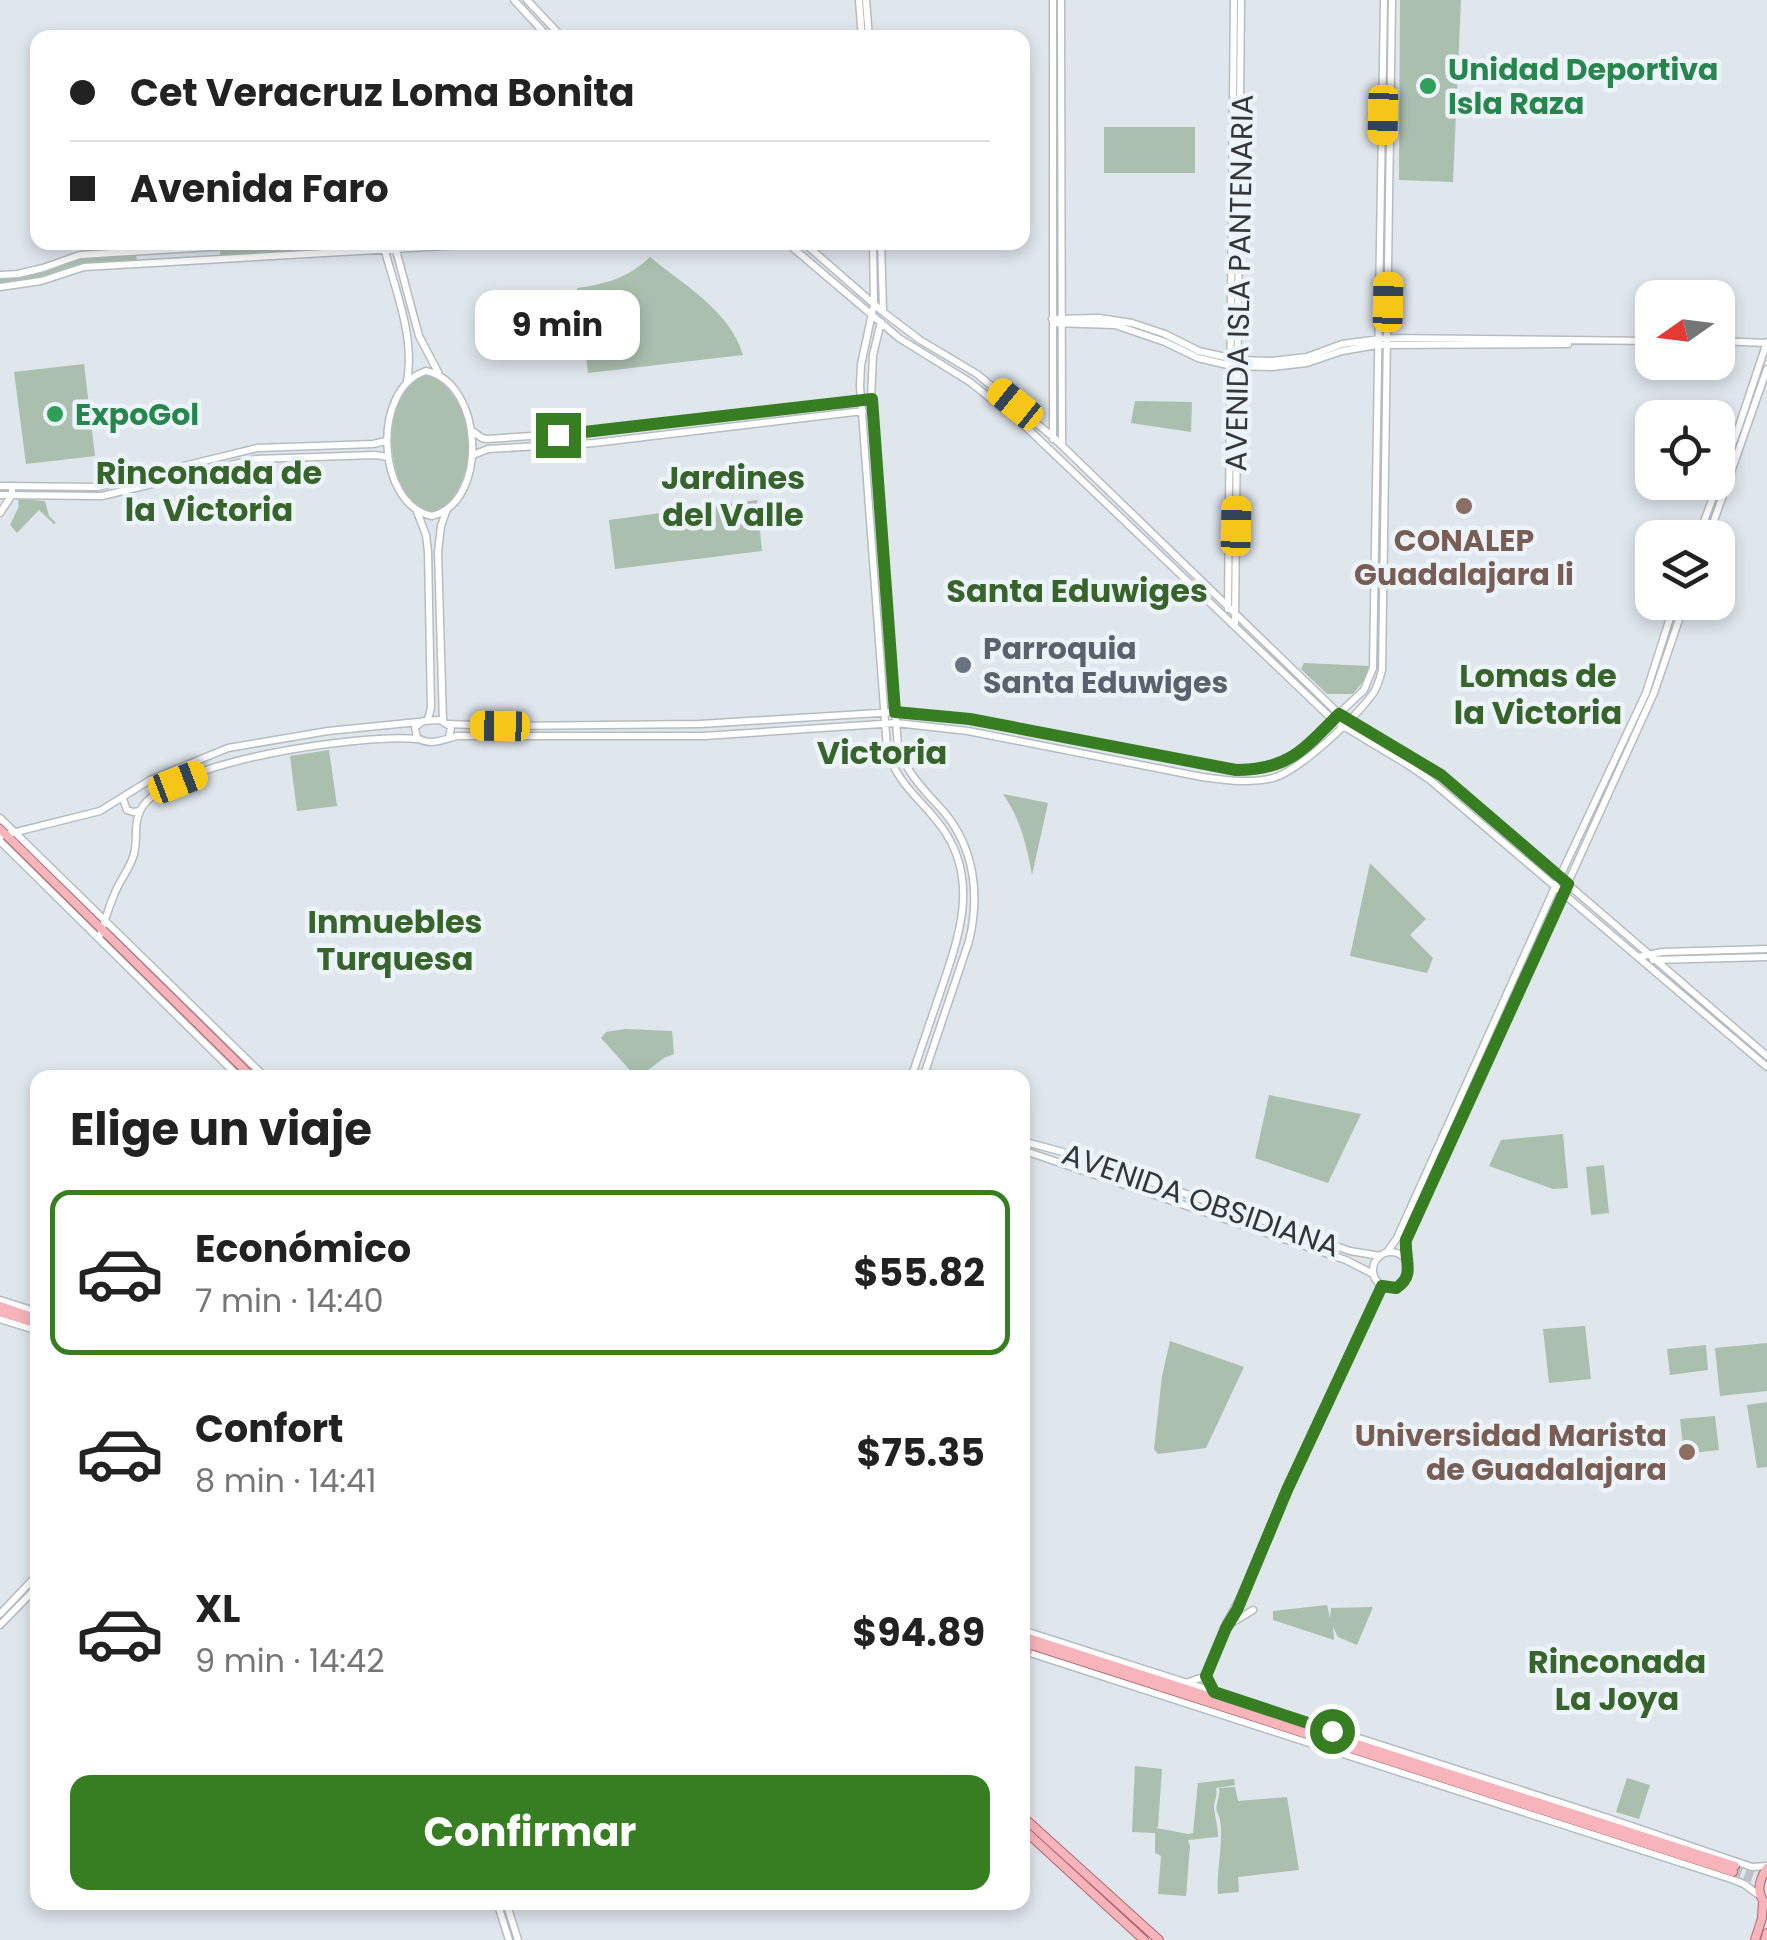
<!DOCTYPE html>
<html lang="es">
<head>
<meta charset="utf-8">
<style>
	body { margin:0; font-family:Poppins,sans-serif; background:#f6f6f6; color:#222; height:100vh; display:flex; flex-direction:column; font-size:38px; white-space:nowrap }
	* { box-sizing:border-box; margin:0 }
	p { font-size:32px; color:#767676 }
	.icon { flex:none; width:55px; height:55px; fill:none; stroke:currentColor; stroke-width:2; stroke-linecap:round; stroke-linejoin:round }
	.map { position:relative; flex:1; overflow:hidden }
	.side { position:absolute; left:30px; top:1070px; width:1000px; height:840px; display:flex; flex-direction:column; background:#fff; border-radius:20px; box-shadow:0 5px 15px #0003 }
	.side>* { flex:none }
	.top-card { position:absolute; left:30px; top:30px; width:1000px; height:220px; border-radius:20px; box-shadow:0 5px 15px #0003; display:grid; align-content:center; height:220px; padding:0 40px; background:#fff }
	.needle { width:65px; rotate:256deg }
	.controls { position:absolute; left:1635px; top:280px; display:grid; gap:20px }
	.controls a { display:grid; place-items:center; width:100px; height:100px; border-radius:20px; background:#fff; box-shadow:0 5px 15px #0003; font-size:50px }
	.end { position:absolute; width:45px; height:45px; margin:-22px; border:12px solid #377d21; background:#fff; box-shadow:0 0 0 5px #fff }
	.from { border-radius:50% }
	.bubble { position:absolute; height:70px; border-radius:20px; background:#fff; box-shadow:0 5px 15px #0003; font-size:32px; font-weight:700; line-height:70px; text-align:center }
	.car { position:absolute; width:30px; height:60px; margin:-30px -15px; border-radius:12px; box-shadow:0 0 8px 2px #0007; background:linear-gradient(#f5c518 24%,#345 0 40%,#f5c518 0 76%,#345 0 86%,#f5c518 0) }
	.top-card b { display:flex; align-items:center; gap:35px; height:95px; font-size:38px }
	.top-card b+b { border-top:2px solid #e0e0e0 }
	.top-card i { width:25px; height:25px; background:#222 }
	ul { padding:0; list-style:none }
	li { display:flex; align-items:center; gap:30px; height:165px; margin:0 20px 15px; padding:0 20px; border:5px solid transparent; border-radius:20px }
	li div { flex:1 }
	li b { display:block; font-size:38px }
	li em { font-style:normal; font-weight:700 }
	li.current { border-color:#377d21 }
	li>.icon { width:90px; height:90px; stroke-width:1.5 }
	h2 { padding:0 40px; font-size:45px; line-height:120px }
	.primary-button { display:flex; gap:20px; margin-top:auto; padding:20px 40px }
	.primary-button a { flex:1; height:115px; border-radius:20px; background:#377d21; color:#fff; font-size:40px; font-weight:700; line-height:115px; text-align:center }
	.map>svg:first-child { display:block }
	.green { fill:#aabfad }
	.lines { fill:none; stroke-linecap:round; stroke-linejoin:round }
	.primary-tunnel { stroke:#bdc3c8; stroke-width:8; stroke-dasharray:8 4; stroke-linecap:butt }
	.secondary-casing { stroke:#b5bdc2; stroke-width:9 }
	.primary-casing { stroke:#b06870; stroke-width:10 }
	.secondary { stroke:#fff; stroke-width:6 }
	.primary { stroke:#f7b5bb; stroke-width:8 }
	.route { stroke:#377d21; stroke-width:12 }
	.leisure-dot { fill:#2e9e5b; stroke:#ecf3f9; stroke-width:4 }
	.education-dot { fill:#8d6e63; stroke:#ecf3f9; stroke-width:4 }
	.worship-dot { fill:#6b7280; stroke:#ecf3f9; stroke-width:4 }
	.labels { text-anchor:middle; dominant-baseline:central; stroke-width:9; stroke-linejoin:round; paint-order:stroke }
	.leisure-label { font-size:30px; font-weight:bold; fill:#27864d; stroke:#ecf3f9; text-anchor:start }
	.street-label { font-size:30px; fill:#343739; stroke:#ecf3f9 }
	.education-label { font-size:30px; font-weight:bold; fill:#785e54; stroke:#ecf3f9 }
	.worship-label { font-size:30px; font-weight:bold; fill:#5b616d; stroke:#ecf3f9; text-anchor:start }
	.neighbourhood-label { font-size:32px; font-weight:bold; fill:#37642b; stroke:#ecf3f9 }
</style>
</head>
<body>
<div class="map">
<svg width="1767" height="1940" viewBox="0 0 1767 1940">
	<rect width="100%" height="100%" fill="#dfe6ec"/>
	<path class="green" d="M1400,0H1461L1453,182L1399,180Z
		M1104,127H1195V173H1104Z
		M340,242H433V245L220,257V249Z
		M136,254L137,262L83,264L22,284L0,285V277L24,276L81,257Z
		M650,257C684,285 730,311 743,355L588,373L577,288C606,284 628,278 650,257Z
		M84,364L95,456L26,464L14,372Z
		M424,374C437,376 441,381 449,390C474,419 475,459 457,491C452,499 445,511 435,512C398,518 386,442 393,417C398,398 408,385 424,374Z
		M1135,401L1192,402L1191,432L1131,423Z
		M20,499L45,501L49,516L56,523L54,524L39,510L17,533L10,525L19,506L18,501Z
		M757,500L762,551L615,569L609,520Z
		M1304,663L1369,666C1369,678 1360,685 1353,694H1327L1301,669Z
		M329,750L337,806L297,811L290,756Z
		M1003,794L1048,803L1032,875C1027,846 1020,818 1003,794Z
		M1370,863L1426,919L1410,935L1433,958L1427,973L1350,956Z
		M625,1029L672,1031L674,1054L664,1058L639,1077H636L601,1038L606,1032Z
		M1269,1095L1361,1114L1328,1183L1255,1158Z
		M1563,1134L1568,1188L1553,1189L1489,1166L1501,1140Z
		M1604,1165L1609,1213L1591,1215L1586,1167Z
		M1585,1326L1591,1379L1549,1383L1543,1329Z
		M1170,1341L1244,1367L1206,1448L1158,1454L1154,1449L1162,1376Z
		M1767,1343V1391L1720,1396L1715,1348Z
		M1706,1345L1708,1370L1670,1375L1667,1349Z
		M1767,1402V1467L1757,1468L1747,1405Z
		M1715,1416L1719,1450L1684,1454L1680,1419Z
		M1327,1605L1330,1618L1331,1608L1373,1607L1357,1645L1338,1637L1333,1627L1334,1640L1273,1620V1611Z
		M1135,1766L1162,1769L1158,1827L1156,1828L1188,1834L1193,1833L1198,1783L1234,1779L1235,1785L1216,1788C1218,1796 1214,1800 1214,1808C1215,1818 1218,1827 1218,1837L1188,1840L1190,1846L1186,1896L1158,1894L1161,1856L1155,1853V1833L1132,1832Z
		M1627,1778L1650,1785L1639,1819L1616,1812Z
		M1235,1787L1238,1801L1287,1797L1299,1870L1238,1877L1239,1892L1218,1894C1216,1870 1224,1840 1220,1820C1219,1812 1215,1813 1217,1804C1218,1799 1220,1794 1219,1788Z"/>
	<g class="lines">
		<path class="primary-tunnel" d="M1735,1866L1767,1877
			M1733,1872L1767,1883"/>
		<defs>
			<path id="secondary" d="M514,0L549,38
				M527,0L563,38
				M859,0L862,38
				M866,0L869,38
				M1053,0V439
				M1061,0L1062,444
				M786,242L899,338L970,382L1027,428L1333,720L1408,765L1430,780L1767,1067
				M803,242L883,312L920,340L977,374L1053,437L1339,714L1441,775L1767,1056
				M873,242L874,304L861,365L860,386L887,748C897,788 927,802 947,835C978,886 958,939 941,990C931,1019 921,1048 911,1078
				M881,242L883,309
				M396,250L419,336L438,372
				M385,251C396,292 415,338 407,381
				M0,275L18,274L43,268L80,255L291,242
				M0,287L41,281L84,267L514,242
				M1052,319L1099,318L1132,323L1165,334L1199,351L1238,360L1272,361L1307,357L1342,344L1387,338L1652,341
				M881,322L873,355L871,399L898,747C907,774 925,791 944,812C975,849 980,896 969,941L923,1078
				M1053,323L1115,325L1165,342L1198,358L1232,366L1272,367L1307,363L1342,351L1377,345L1568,344
				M1718,341L1766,343
				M426,371C484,383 489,502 432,516C376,505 371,388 426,371Z
				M472,431L482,438L487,439L593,432L871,399
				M473,455L488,449L594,443L863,411
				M0,486L98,487L257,448L373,444L386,441
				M0,495L102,496L256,459L375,455L388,457
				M416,509L426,535L428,552L431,708L428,719
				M0,513L12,495V486
				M1698,538L1739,426L1767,342
				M1708,538L1767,369
				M1228,609L1234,0
				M1235,626L1241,0
				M443,721L438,552L441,526L447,509
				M448,724L500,726L700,724L895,712L969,719L1236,770L1272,767L1294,756L1364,690L1373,668L1384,0
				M449,738L451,727L440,720L423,721L415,727L417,738C431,746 442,740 457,736H704L896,723L968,731L1202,777C1225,780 1249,784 1273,778C1301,770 1357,716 1374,692C1378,685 1380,678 1382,670L1392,0
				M123,799L127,810L133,812L140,811
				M0,818L266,1078
				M0,836L100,811L150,780L228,748L328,731L418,722
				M0,841L240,1078
				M99,938C104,924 108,909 114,895C119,881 130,869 134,854C138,839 133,824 141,809C169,760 362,734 416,739
				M1638,957L1662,952L1767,949
				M1653,960L1767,957
				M1022,1141L1074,1155L1350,1251L1380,1256
				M1022,1150L1346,1260L1373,1274
				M1373 1270a18 18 0 1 1 36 0a18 18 0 1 1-36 0Z
				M1387,1252L1397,1238L1555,887L1646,693L1675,602
				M1405,1259L1406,1240L1654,693L1685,602
				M0,1300L38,1312
				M0,1319L38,1331
				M0,1614L38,1574
				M1230,1624L1253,1610
				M0,1625L38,1586
				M1022,1630L1608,1818L1752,1867L1767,1866
				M1027,1652L1731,1879L1744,1884L1759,1895
				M1186,1683L1206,1676
				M1214,1692L1206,1676L1227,1622L1240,1598L1287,1490L1382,1286
				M497,1902L509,1940
				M506,1902L518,1940"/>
			<path id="primary" d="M0,829L253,1078
				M0,1306L38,1319
				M0,1312L38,1324
				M1022,1636L1735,1866
				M1022,1642L1733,1872
				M1022,1649L1028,1652
				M1022,1816L1159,1940
				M1022,1828L1144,1940
				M1767,1868C1759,1880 1755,1894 1767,1905
				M1755,1940L1762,1918L1763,1901
				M1765,1940L1767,1933"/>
		</defs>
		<use href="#secondary" class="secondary-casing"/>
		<use href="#primary" class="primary-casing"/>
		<use href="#secondary" class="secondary"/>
		<use href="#primary" class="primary"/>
	</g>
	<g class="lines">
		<path class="route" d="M558,435L872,399L895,712L970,719L1236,770C1289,770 1304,749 1339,714L1441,775L1568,884L1406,1240C1404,1259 1416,1276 1396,1288L1382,1286L1287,1490L1237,1610L1226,1628L1206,1676L1214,1692L1332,1731"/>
	</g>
	<g class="leisure-dot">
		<circle cx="1428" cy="86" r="10"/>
		<circle cx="55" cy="414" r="10"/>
	</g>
	<g class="education-dot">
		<circle cx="1464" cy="506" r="10"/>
		<circle cx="1687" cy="1452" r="10"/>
	</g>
	<circle class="worship-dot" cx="963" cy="665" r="10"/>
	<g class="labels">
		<g class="leisure-label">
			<text x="1448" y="69">Unidad Deportiva<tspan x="1448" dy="34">Isla Raza</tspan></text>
			<text x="75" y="414">ExpoGol</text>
		</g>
		<g class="street-label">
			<text transform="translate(1239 283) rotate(-89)">AVENIDA ISLA PANTENARIA</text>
			<text transform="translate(1201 1200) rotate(19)">AVENIDA OBSIDIANA</text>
		</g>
		<g class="education-label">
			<text x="1464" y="540">CONALEP<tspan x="1464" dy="34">Guadalajara Ii</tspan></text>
			<text x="1667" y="1435" text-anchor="end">Universidad Marista<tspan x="1667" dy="34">de Guadalajara</tspan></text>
		</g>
		<g class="worship-label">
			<text x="983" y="648">Parroquia<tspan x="983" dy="34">Santa Eduwiges</tspan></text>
		</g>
		<g class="neighbourhood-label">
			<text x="209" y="472">Rinconada de<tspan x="209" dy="37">la Victoria</tspan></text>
			<text x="733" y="477">Jardines<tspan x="733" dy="37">del Valle</tspan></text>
			<text x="1077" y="590">Santa Eduwiges</text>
			<text x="1538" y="675">Lomas de<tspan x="1538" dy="37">la Victoria</tspan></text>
			<text x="882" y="752">Victoria</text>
			<text x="395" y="921">Inmuebles<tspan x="395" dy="37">Turquesa</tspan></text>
			<text x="1617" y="1661">Rinconada<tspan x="1617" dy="37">La Joya</tspan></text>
		</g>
	</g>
</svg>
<div class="controls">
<a><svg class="needle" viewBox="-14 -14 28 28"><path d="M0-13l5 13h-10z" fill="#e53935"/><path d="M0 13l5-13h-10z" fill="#767676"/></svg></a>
<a><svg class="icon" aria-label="locate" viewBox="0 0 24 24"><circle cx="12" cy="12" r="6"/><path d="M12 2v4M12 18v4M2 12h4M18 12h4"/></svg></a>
<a><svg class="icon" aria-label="layers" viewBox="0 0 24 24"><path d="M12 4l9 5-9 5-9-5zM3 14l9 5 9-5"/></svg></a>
</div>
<i class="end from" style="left:1332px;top:1731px"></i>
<i class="end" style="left:558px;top:435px"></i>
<div class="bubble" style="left:475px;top:290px;width:165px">9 min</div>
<i class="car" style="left:1383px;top:115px;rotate:181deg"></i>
<i class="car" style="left:1388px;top:302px;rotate:1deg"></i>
<i class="car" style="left:1015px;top:404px;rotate:309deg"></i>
<i class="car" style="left:1236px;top:526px;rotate:1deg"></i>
<i class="car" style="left:500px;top:726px;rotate:271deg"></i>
<i class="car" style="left:178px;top:782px;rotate:69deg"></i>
<div class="top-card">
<b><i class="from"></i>Cet Veracruz Loma Bonita</b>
<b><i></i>Avenida Faro</b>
</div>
<section class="side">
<h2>Elige un viaje</h2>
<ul>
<li class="current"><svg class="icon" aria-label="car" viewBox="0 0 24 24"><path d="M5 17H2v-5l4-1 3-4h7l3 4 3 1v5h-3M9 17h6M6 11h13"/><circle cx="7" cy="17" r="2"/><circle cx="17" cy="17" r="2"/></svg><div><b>Económico</b><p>7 min · 14:40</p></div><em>$55.82</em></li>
<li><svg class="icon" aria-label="car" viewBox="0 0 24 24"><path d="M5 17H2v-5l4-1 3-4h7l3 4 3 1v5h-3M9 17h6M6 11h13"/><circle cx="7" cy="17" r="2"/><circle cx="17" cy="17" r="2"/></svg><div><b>Confort</b><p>8 min · 14:41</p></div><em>$75.35</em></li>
<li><svg class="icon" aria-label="car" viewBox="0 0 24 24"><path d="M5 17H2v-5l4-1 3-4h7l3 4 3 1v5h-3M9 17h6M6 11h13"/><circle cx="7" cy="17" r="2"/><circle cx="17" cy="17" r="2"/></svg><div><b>XL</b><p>9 min · 14:42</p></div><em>$94.89</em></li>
</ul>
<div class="primary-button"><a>Confirmar</a></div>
</section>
</div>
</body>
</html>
